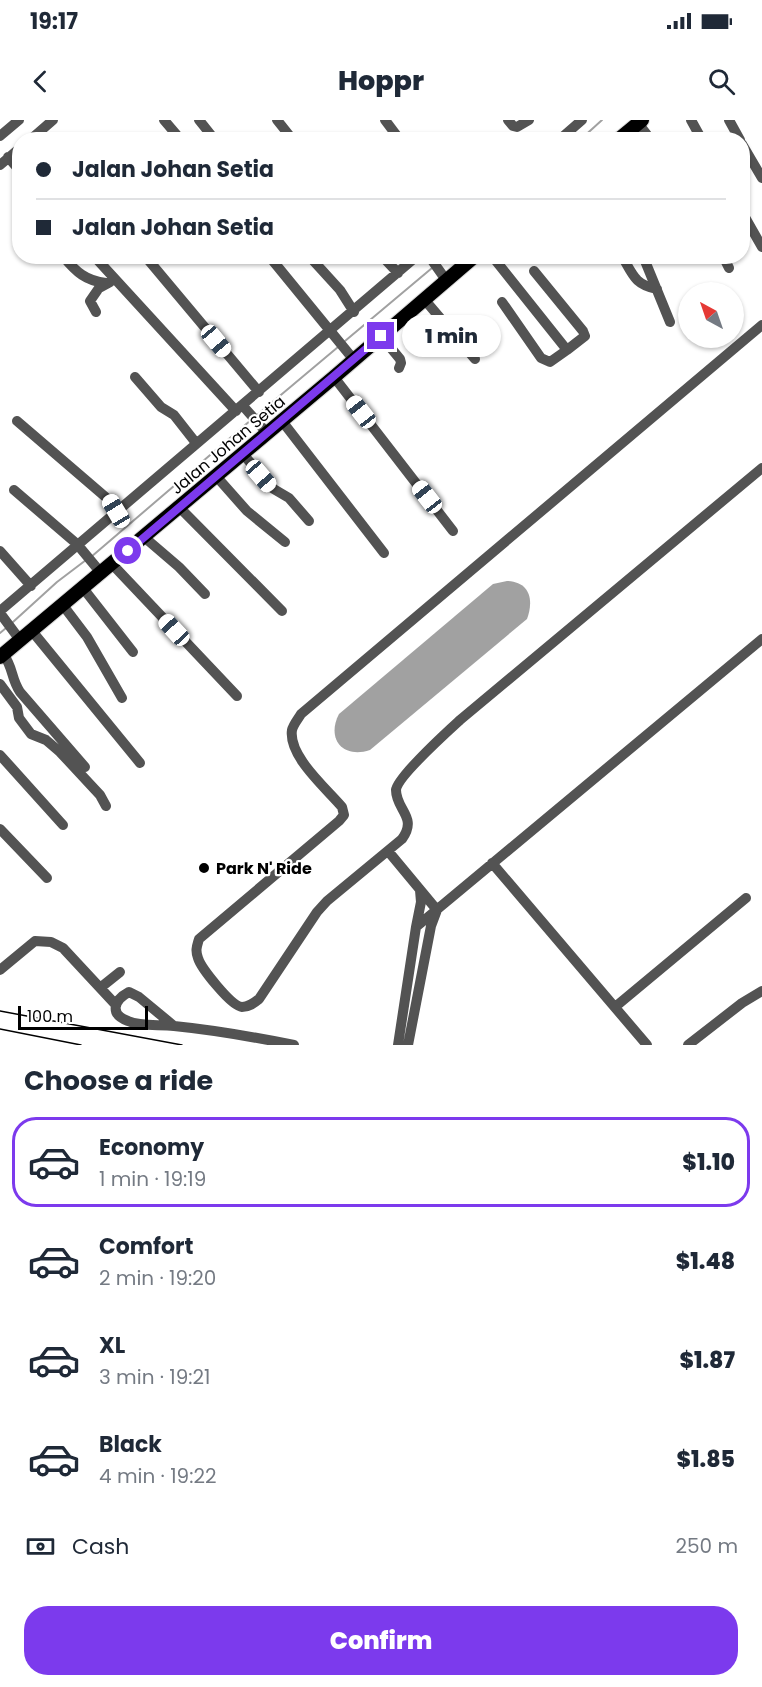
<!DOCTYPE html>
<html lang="en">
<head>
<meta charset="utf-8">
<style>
	body { margin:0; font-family:Poppins,sans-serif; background:#f6f6f7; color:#1f2937; height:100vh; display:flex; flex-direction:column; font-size:22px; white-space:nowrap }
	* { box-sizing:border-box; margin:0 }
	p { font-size:20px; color:#747a83 }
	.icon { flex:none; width:33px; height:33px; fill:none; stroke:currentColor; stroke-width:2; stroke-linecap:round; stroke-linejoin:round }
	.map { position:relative; height:925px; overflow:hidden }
	.side { display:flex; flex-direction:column; background:#fff; flex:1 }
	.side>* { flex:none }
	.hud { position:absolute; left:12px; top:12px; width:738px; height:132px; border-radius:24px; box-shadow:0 2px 4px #0004; display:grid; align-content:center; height:132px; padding:0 24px; background:#fff }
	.needle { width:39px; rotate:320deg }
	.buttons { position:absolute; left:678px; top:162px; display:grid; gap:12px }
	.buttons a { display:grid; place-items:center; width:66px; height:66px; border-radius:50%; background:#fff; box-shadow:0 2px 4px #0004; font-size:30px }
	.scale { position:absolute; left:18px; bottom:15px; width:130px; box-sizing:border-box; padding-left:6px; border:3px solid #000; border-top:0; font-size:16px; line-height:21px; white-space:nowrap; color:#000; -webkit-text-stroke:4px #fff; paint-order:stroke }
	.end { position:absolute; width:27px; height:27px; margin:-14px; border:8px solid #7c3aed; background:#fff; box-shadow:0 0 0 3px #fff }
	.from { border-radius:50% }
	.bubble { position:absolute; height:42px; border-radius:21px; background:#fff; box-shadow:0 2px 4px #0004; font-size:20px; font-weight:800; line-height:42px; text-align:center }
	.car { position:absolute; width:18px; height:36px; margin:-18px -9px; border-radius:8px; box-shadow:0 0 4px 2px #0007; background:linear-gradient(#fff 24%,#345 0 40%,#fff 0 76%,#345 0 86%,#fff 0) }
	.hud b { display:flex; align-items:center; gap:21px; height:57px; font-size:22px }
	.hud b+b { border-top:2px solid #e0e1e3 }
	.hud i { width:15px; height:15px; background:#1f2937 }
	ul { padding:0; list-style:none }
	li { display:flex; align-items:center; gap:18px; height:90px; margin:0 12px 9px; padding:0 12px; border:3px solid transparent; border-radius:24px }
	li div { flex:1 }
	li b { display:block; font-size:22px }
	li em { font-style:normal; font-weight:800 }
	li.active { border-color:#7c3aed }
	li>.icon { width:54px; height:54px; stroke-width:1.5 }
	h2 { padding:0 24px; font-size:27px; line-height:72px }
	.pay { display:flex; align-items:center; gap:15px; height:66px; padding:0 24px; font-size:22px }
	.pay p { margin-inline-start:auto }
	.button { display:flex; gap:12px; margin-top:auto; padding:12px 24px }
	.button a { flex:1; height:69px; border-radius:24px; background:#7c3aed; color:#fff; font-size:24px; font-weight:800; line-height:69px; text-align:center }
	.status { display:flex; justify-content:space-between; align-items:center; height:42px; padding:0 30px; background:#fff; direction:ltr }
	.status svg { height:16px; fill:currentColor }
	header { display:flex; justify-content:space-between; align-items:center; height:78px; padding:0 24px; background:#fff; font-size:27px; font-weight:800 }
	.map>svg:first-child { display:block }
	.water { fill:#a1a1a1 }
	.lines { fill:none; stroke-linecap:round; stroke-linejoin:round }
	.stream { stroke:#a1a1a1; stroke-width:2 }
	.major-casing { stroke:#dbdbdb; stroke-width:16 }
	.minor { stroke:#535353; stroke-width:10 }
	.major { stroke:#000; stroke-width:14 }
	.tram { stroke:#000; stroke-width:1.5 }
	.route { stroke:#7c3aed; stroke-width:8 }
	.poi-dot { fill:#000; stroke:#fff; stroke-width:2 }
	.labels { text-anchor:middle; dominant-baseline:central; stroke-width:4.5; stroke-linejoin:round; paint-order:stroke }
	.street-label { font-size:16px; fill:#000; stroke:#fff }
	.poi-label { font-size:16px; font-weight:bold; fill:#000; stroke:#fff; text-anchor:start }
</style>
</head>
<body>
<div class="status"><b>19:17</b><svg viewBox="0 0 49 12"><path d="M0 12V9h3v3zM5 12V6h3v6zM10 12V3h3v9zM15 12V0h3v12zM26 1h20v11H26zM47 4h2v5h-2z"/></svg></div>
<header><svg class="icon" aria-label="back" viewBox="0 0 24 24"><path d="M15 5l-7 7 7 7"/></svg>Hoppr<svg class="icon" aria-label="search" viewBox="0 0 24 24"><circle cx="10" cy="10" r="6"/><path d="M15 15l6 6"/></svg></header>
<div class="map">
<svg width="762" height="925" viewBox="0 0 762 925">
	<rect width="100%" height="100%" fill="#fff"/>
	<path class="water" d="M507,461C530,462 534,480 527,499L370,630C343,639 326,619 339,594L493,464Z"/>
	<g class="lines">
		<path class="stream" d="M580,20L602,0
			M439,143L446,136
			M345,221L432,148
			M257,295L338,227
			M91,437L251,300
			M13,502L57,462L86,440
			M0,513L6,508"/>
		<defs>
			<path id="major" d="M618,20L642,0
				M0,537L334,257L475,136"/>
		</defs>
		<use href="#major" class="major-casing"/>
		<path class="minor" d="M164,0L181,20
			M199,0L215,20
			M277,0L293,20
			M385,0L400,20
			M508,0L513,6L517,7L529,0
			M691,0L702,20
			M729,0L740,20
			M638,3L651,20
			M0,16L19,0
			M30,20L53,0
			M559,20L582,0
			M742,24L762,58
			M8,37L20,51
			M0,45L20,28
			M742,92L762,127
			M63,136C76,152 86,161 106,163
			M94,136L236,291
			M145,136L259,272
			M269,136L354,240
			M309,136L340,170L354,192
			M382,136L398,153
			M429,136L446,160
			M492,136L567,230L550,242L541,238L502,182
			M622,136C633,155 635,165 657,169
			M643,136L670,202
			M723,136L729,148
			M534,151L583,211L585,216L567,230
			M424,179L475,239
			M96,192L90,181L99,168L110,162
			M762,205L301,594C298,599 293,605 292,610C288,636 326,668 342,687L344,695L339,701L199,819C197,826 195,830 198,838C201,848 231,886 242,887C249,887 254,883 259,879L317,792L327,781L402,719C418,697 396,690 396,670C397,657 448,611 460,600L762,348
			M381,216L400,239L401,243L399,248
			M135,257L161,287L174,295L196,323
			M334,257L453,411
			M243,286L267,313
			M17,301L109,380L116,391
			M282,301L384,433
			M243,334L272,368L289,378L309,401
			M216,356L247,391L285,422
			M14,370L77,424L101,453
			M179,387L282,491
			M144,417L179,447L205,474
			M0,431L31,466
			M112,444L237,576
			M83,468L133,532
			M62,484L87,517L122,578
			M0,491L417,136
			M0,493L20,520
			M32,511L140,643
			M3,534C13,546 11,559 20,572L85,647
			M0,564L17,587L19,598L31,614L46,620L60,632L100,675L106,686
			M0,635L63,705
			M0,709L47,758
			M388,731L437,790
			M492,743L647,925
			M416,807L421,782L420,770
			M0,850L35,821L51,822L63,828L116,885
			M100,868L120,852
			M615,887L746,778
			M174,906L139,877L129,872C114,880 109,894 128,901C141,907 160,904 174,906C214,910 254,917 294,925
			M398,925L416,807L762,519
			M408,925L431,806L437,790
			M688,925L742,883L762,871"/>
		<use href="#major" class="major"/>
		<path class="tram" d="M0,891L182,925
			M0,909L81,925"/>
	</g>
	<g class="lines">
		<path class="route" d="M128,431L381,216"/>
	</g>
	<circle class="poi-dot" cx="204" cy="748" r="6"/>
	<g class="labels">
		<g class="street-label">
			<text transform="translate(228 325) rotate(-40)">Jalan Johan Setia</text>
		</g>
		<g class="poi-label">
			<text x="216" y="748">Park N' Ride</text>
		</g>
	</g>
</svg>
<div class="buttons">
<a><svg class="needle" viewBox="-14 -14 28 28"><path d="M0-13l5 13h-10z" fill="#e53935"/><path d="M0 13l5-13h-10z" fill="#747a83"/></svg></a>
</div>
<div class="scale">100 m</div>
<i class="end from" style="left:128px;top:431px"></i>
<i class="end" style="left:381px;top:216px"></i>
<div class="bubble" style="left:402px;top:195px;width:99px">1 min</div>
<i class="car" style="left:216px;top:221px;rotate:140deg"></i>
<i class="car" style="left:361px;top:292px;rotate:322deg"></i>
<i class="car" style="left:261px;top:356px;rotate:139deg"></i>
<i class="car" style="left:427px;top:377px;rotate:322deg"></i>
<i class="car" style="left:116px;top:391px;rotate:329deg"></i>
<i class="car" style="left:174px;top:510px;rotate:317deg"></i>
<div class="hud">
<b><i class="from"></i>Jalan Johan Setia</b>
<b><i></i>Jalan Johan Setia</b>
</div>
</div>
<section class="side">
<h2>Choose a ride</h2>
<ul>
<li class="active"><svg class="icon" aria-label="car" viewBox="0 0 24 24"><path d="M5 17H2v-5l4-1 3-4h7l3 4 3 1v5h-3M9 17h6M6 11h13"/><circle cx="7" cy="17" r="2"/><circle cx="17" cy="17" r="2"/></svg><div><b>Economy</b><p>1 min · 19:19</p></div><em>$1.10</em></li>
<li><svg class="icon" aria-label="car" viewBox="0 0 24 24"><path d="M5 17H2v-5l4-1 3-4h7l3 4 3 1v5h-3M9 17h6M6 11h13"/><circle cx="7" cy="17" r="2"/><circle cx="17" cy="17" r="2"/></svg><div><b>Comfort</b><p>2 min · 19:20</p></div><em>$1.48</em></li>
<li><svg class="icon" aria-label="car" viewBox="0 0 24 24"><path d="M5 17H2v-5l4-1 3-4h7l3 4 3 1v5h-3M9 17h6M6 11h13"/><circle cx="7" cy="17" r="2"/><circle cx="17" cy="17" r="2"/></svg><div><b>XL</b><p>3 min · 19:21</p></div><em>$1.87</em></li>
<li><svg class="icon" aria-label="car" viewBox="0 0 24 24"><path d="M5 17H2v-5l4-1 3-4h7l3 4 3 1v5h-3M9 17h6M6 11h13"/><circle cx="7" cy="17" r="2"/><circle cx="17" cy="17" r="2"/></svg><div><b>Black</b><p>4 min · 19:22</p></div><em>$1.85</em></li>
</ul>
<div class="pay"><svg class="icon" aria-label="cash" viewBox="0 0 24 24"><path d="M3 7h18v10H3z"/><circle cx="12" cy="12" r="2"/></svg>Cash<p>250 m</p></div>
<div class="button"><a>Confirm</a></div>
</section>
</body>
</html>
